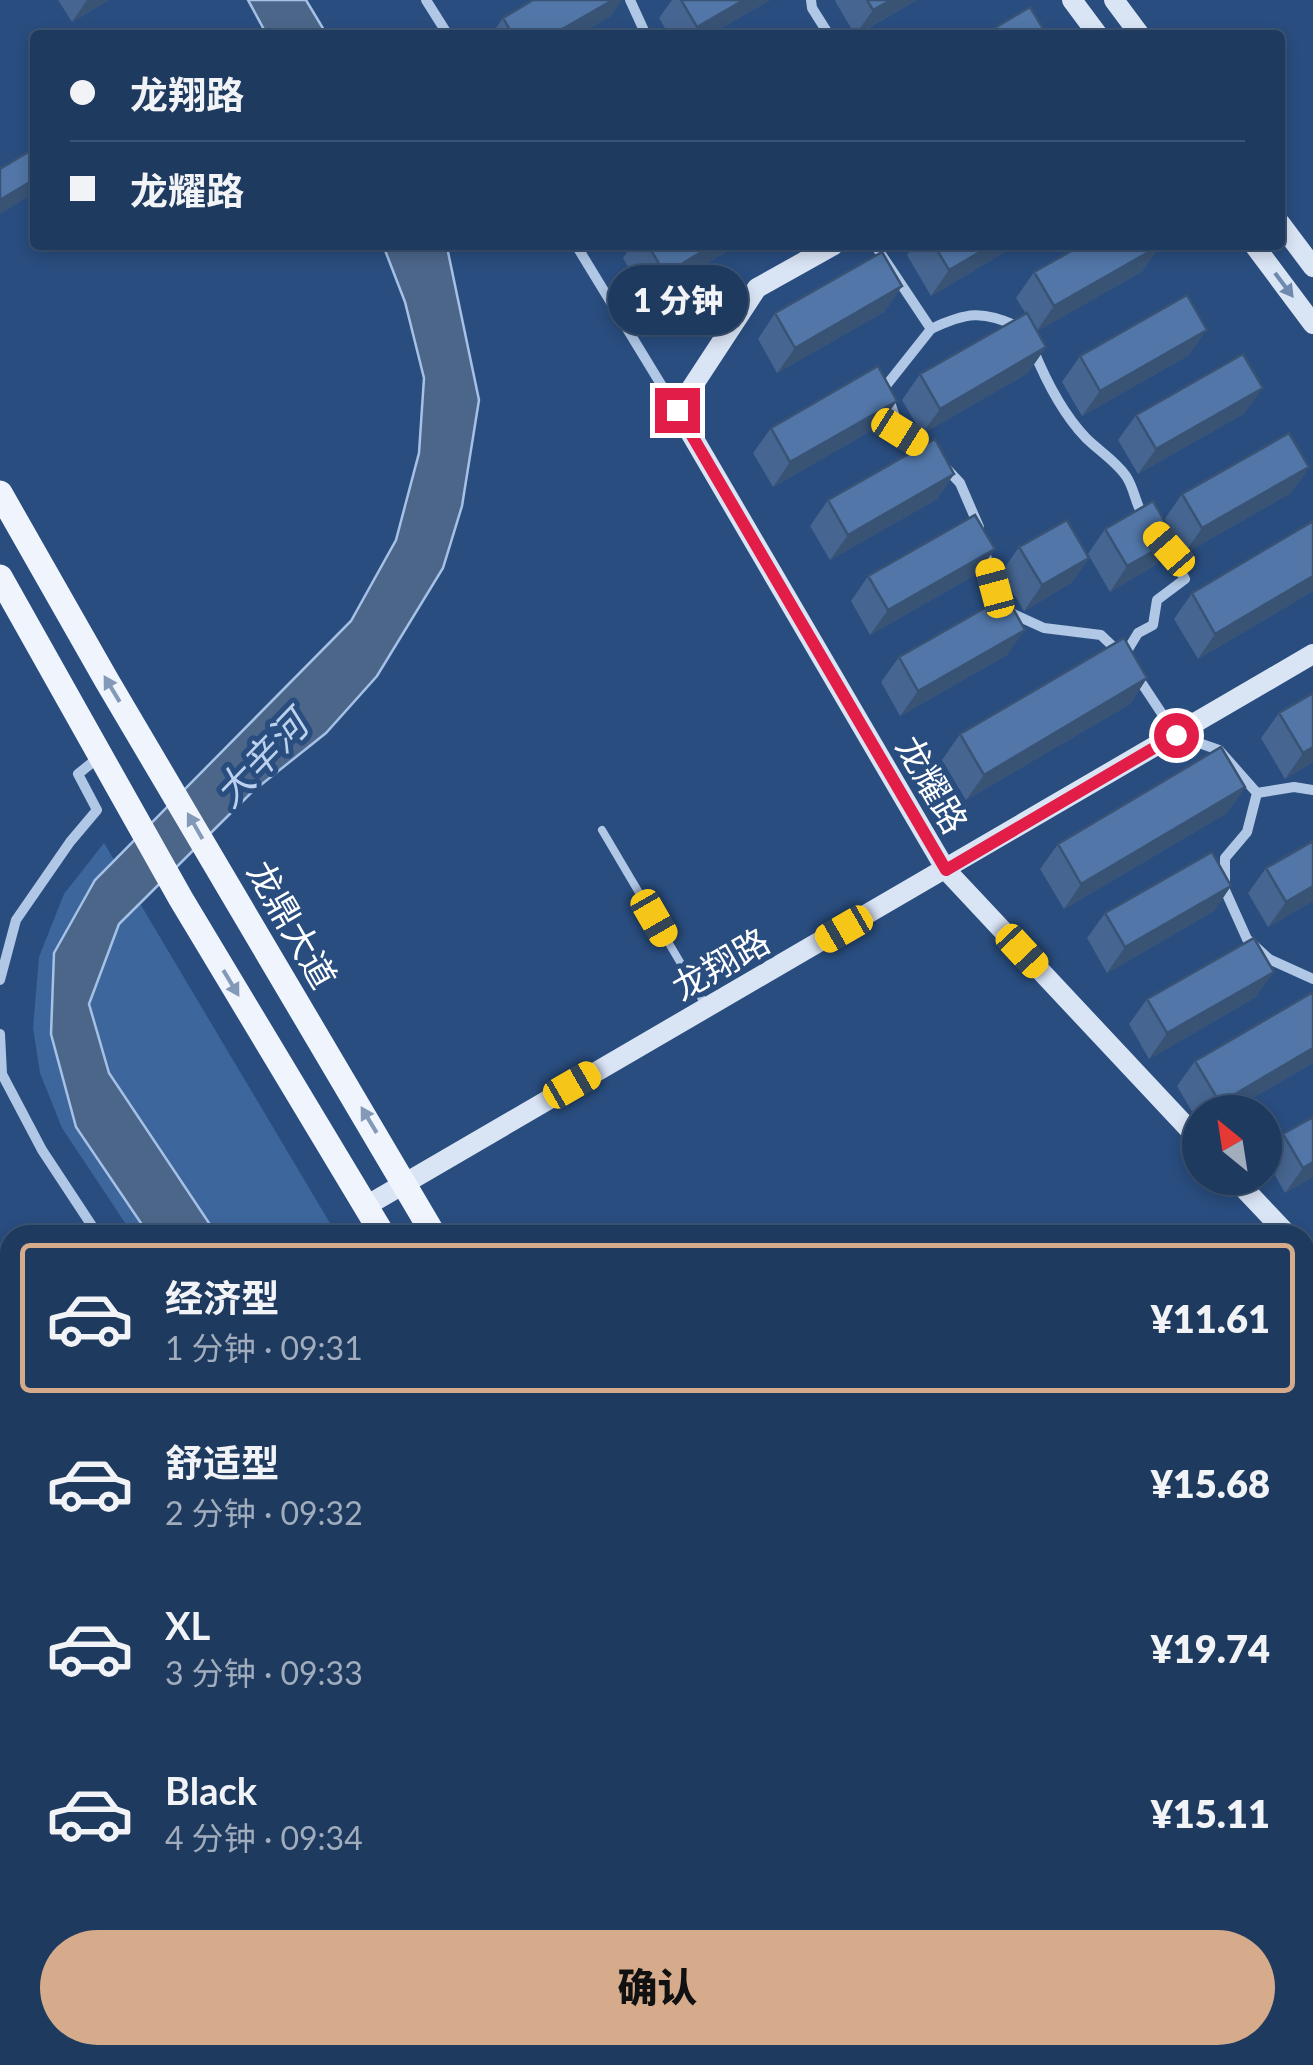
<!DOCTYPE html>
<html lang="zh">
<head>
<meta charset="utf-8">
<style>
	body { margin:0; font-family:Lato,"Noto Sans SC",sans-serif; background:#2c4568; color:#f1f3f6; height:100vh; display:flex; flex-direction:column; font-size:38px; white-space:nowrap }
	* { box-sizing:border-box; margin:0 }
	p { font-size:32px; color:#a1adbd }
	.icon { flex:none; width:55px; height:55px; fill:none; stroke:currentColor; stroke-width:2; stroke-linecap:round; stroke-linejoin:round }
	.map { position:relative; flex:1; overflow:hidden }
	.drawer { position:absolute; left:0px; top:1225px; width:1315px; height:840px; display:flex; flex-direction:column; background:#1f3a5f; border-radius:30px 30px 0 0; box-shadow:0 5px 15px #0003,0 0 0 2px #3c5474 }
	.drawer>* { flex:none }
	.hud { position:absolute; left:30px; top:30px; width:1255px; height:220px; border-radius:10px; box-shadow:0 5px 15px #0003,0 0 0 2px #3c5474; display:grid; align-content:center; height:220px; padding:0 40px; background:#1f3a5f }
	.needle { width:65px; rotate:330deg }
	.buttons { position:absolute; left:1182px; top:1095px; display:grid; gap:20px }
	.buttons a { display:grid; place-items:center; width:100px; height:100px; border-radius:50%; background:#1f3a5f; box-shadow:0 5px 15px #0003,0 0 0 2px #3c5474; font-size:50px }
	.end { position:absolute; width:45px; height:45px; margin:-22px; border:12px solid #e11d48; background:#fff; box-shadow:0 0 0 5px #fff }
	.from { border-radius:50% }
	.bubble { position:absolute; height:70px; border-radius:35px; background:#1f3a5f; box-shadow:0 5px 15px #0003,0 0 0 2px #3c5474; font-size:32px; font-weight:800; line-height:70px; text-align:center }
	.car { position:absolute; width:30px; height:60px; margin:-30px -15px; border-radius:12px; box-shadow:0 0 8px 2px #0007; background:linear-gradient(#f5c518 24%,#345 0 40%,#f5c518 0 76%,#345 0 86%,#f5c518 0) }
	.hud b { display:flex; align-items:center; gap:35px; height:95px; font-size:38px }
	.hud b+b { border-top:2px solid #3c5474 }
	.hud i { width:25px; height:25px; background:#f1f3f6 }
	ul { padding:18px 0 0; list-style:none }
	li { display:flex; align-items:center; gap:30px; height:150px; margin:0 20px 15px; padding:0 20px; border:5px solid transparent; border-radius:10px }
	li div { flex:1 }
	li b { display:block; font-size:38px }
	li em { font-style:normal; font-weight:800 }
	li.active { border-color:#d6ab8b }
	li>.icon { width:90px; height:90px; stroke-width:1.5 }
	.primary-button { display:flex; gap:20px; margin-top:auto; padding:20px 40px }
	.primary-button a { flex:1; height:115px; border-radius:60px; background:#d6ab8b; color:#111; font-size:40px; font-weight:800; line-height:115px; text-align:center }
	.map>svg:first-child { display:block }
	.green { fill:#3d669c }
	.water { fill:#4c668a; stroke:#a5c1e5; stroke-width:2.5 }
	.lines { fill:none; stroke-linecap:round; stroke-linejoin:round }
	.path { stroke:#b0c7e5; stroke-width:2.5; stroke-dasharray:5 8; stroke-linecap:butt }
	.lane { stroke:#b0c7e5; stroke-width:8 }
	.street { stroke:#b0c7e5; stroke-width:10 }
	.secondary { stroke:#d9e4f5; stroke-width:20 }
	.primary { stroke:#f0f5fd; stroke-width:25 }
	.wall { fill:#466590 }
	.shaded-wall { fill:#395375 }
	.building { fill:#5176a7; stroke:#395375; stroke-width:2.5 }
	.oneway { fill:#6f89ae }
	.oneway2 { fill:#8399b8 }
	.route { stroke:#e11d48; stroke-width:12 }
	.labels { text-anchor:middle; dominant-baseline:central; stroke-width:10; stroke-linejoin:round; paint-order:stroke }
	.street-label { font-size:35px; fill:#fff; stroke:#294d7f }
	.water-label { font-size:38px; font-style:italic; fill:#bbd1ed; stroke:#294d7f }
</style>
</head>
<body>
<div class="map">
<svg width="1313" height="2065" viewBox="0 0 1313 2065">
	<rect width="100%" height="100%" fill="#294d7f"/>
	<path class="green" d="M104,843L337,1235H133L62,1128L40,1073L33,1028L39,957L64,894Z
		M1313,1412V1837L1305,1843V1417Z
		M0,1737L10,1754V2055H69V2065H0Z
		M192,2055H818L824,2065H185Z"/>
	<path class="water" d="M248,0H306L327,35H267Z
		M383,245L447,247L479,400L462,506L443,568L377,676L326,733L252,792L119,924L89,1004L109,1073L217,1235H149L76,1127L51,1034L54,953L95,880L351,621L396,540L419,453L424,378L405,302Z
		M251,2055H535L541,2065H248Z"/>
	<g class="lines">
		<path class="path" d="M570,2055L573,2065"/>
		<path class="lane" d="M602,830L706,1006
			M1305,1885L1313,1880
			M1305,1919L1313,1931
			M1305,2014L1313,2009
			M1225,2065L1240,2055"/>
		<path class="street" d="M426,0L448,35
			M630,0L646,35
			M811,0L812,8L829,35
			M576,245L676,409
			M875,245L931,329L885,387L900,432L931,453
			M931,329C966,312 983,310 1019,327
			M1033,349C1046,381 1062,413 1086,438C1099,451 1115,460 1126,476C1135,489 1135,505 1145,519
			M946,468L960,483L979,527
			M984,548L995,588L1009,612L1044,628L1101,635L1121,654
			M1124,656L1138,633L1153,625L1157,600L1185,579L1162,540
			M1137,676L1176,735L1219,750L1257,793L1247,832L1225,858V890L1247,939L1269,959L1313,979
			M1257,793L1294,787L1313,790
			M0,980L16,920L70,842L97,810L78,774L99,757
			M0,1034L2,1074L42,1150L98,1235
			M1144,2055L1149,2065"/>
		<path class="secondary" d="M1072,0L1098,35
			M1114,0L1140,35
			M1280,223L1313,267
			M834,245L757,288L677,410L946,870L1200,1141
			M1254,245L1313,324
			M1234,1178L1288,1235
			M366,1206L1313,654
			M1305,1253L1313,1262
			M1305,1351L1313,1346
			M1305,1378L1313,1374
			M121,2065L124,2055
			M157,2065L161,2055"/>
		<path class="primary" d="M0,493L107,681L434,1235
			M0,577L181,899L383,1235
			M858,2055L864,2065
			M909,2055L914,2065"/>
	</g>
	<path class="wall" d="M58,0H109L72,22Z
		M672,0H770L709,35H669L659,18Z
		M836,0H917L856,35H855L835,1Z
		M611,16L578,35H491L503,18Z
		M632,245H738L647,299L623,258Z
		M914,245H1017L931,296L907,255Z
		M1143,271L1037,331L1046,347L1028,373L922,434L902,400L920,374L1026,314L1016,298L1034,272Z
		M902,286L884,312L777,373L758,339L775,313Z
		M1189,355L1082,416L1062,382L1080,356Z
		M1245,413L1138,474L1118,440L1136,415Z
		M879,426L773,487L753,453L771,428Z
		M1309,467L1291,493L1184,554L1164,520L1182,494Z
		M954,474L937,499L830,560L810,526L828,500Z
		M1313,521V591L1198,659L1174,619L1192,593Z
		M1105,529L1157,564L1110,592L1088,554Z
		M1019,547L1089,558L1071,583L1024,611L1001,573Z
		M995,549L977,574L870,635L851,601L868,576Z
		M1007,655L900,716L881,682L899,657Z
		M1147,678L1130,704L966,800L942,760L960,734Z
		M1313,693V762L1285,779L1261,738L1279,713Z
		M1245,787L1227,813L1064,909L1040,869L1058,844Z
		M1266,868L1313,901L1268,927L1248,893Z
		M1231,886L1214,911L1107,973L1087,938L1105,913Z
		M1313,992V1063L1228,1112H1200V1125L1177,1086L1195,1061Z
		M1256,997L1149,1059L1129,1024L1147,999Z
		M1283,1134L1313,1177L1285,1193L1266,1159Z"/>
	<path class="shaded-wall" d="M87,0H109L72,22Z
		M613,0H622L611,16L578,35H552Z
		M744,0H770L709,35H691L697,27Z
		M891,0H917L855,35L873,10Z
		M35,179V193L0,214V200Z
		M713,245H738L647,299L665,274Z
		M992,245H1017L931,296L949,270Z
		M1161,245L1143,271L1036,332L1054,306Z
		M902,286L884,312L777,373L795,348Z
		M1207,330L1189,355L1082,416L1100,391Z
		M1046,347L1028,373L922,434L940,409Z
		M1263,388L1245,413L1138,474L1156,449Z
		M897,401L879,426L773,487L790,462Z
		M1309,467L1291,493L1184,554L1202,528Z
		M954,474L937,499L830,560L848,535Z
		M1175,539L1157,564L1110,592L1127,566Z
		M995,549L977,574L870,635L888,610Z
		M1089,558L1071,583L1024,611L1042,585Z
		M1313,576V591L1198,659L1215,634Z
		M1025,630L1007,655L900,716L918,691Z
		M1147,678L1130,704L966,800L984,775Z
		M1313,747V762L1285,779L1303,753Z
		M1245,787L1227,813L1064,909L1081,884Z
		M1231,886L1214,911L1107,973L1125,947Z
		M1313,886V901L1268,927L1286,902Z
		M1274,972L1256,997L1149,1059L1167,1033Z
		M1313,1048V1063L1228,1112H1213L1220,1103Z
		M1313,1162V1177L1285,1193L1303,1168Z
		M1313,2048V2057L1308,2065H1286L1302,2055H1305V2053Z
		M1131,2055H1139L1132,2065H1114Z"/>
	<path class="building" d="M533,0H613L552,35H513L503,18Z
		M681,0H744L697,27Z
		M867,0H891L873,10Z
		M1030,7L1047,35H983Z
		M35,148V179L0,200V169Z
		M648,245H713L665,274Z
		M934,245H992L949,270Z
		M1082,245H1161L1054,306L1034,272Z
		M882,252L902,286L795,348L775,313Z
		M1187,295L1207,330L1100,391L1080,356Z
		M1027,313L1046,347L940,409L920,374Z
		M1243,354L1263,388L1156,449L1136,415Z
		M878,366L897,401L790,462L771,428Z
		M1289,433L1309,467L1202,528L1182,494Z
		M935,439L954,474L848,535L828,500Z
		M1153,501L1175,539L1127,566L1105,529Z
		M975,515L995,549L888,610L868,576Z
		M1067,520L1089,558L1042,585L1019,547Z
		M1313,521V576L1215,634L1192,593Z
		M1006,596L1025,630L918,691L899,657Z
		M1124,638L1147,678L984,775L960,734Z
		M1313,693V747L1303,753L1279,713Z
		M1221,747L1245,787L1081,884L1058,844Z
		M1313,841V886L1286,902L1266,868Z
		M1212,852L1231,886L1125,947L1105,913Z
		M1254,938L1274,972L1167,1033L1147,999Z
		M1313,992V1048L1220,1103L1195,1061Z
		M1313,1117V1162L1303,1168L1283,1134Z
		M1305,1923L1313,1935V1937L1305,1942Z
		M1308,2015L1313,2023V2048L1305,2053V2017Z
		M1061,2055H1131L1114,2065H1045Z
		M1244,2055H1302L1286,2065H1227Z"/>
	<defs><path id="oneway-solid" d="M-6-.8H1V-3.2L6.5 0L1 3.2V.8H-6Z" transform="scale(2.5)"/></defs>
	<use class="oneway" href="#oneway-solid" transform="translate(1284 285) rotate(53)"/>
	<g class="oneway2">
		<use href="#oneway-solid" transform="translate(112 689) rotate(-121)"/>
		<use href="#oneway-solid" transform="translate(195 826) rotate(-120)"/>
		<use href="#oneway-solid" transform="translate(231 983) rotate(59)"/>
		<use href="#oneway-solid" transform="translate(369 1120) rotate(-121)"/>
	</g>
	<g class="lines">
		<path class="route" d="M677,410L946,870L1176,735"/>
	</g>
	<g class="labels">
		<g class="street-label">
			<text transform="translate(933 784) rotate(60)">龙耀路</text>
			<text transform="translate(293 924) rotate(60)">龙鼎大道</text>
			<text transform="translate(720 963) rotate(-30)">龙翔路</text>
		</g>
		<g class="water-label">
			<text transform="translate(260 758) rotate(-46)">大辛河</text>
		</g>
	</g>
</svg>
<div class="buttons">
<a><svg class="needle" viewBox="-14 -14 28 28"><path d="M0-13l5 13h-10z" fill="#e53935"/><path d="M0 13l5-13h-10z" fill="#a1adbd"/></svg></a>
</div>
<i class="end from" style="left:1176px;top:735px"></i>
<i class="end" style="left:677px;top:410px"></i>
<div class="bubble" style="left:608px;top:265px;width:140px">1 分钟</div>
<i class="car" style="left:900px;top:432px;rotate:122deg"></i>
<i class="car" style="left:1169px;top:549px;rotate:319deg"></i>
<i class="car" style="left:995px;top:588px;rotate:345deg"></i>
<i class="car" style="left:654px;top:918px;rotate:150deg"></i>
<i class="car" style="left:844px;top:929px;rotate:240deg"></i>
<i class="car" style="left:1022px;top:951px;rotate:137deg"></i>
<i class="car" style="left:572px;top:1085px;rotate:60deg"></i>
<div class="hud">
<b><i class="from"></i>龙翔路</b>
<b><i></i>龙耀路</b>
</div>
<section class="drawer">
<ul>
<li class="active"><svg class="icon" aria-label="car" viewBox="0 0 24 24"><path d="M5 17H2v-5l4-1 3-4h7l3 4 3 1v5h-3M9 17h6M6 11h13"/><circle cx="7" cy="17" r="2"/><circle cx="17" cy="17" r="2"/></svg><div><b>经济型</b><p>1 分钟 · 09:31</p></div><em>¥11.61</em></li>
<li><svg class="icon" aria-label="car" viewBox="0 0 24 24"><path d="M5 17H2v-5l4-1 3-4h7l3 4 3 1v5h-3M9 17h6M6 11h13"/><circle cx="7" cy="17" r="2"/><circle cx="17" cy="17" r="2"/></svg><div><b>舒适型</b><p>2 分钟 · 09:32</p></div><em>¥15.68</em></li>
<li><svg class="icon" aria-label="car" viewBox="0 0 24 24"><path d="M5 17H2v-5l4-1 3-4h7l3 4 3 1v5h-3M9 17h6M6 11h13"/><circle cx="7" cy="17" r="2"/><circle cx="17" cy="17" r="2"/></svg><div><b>XL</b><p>3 分钟 · 09:33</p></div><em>¥19.74</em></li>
<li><svg class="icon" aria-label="car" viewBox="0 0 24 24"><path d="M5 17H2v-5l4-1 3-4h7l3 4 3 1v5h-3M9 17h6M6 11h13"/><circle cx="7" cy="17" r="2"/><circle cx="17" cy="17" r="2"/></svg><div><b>Black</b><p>4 分钟 · 09:34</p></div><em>¥15.11</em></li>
</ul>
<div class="primary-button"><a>确认</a></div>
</section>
</div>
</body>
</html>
